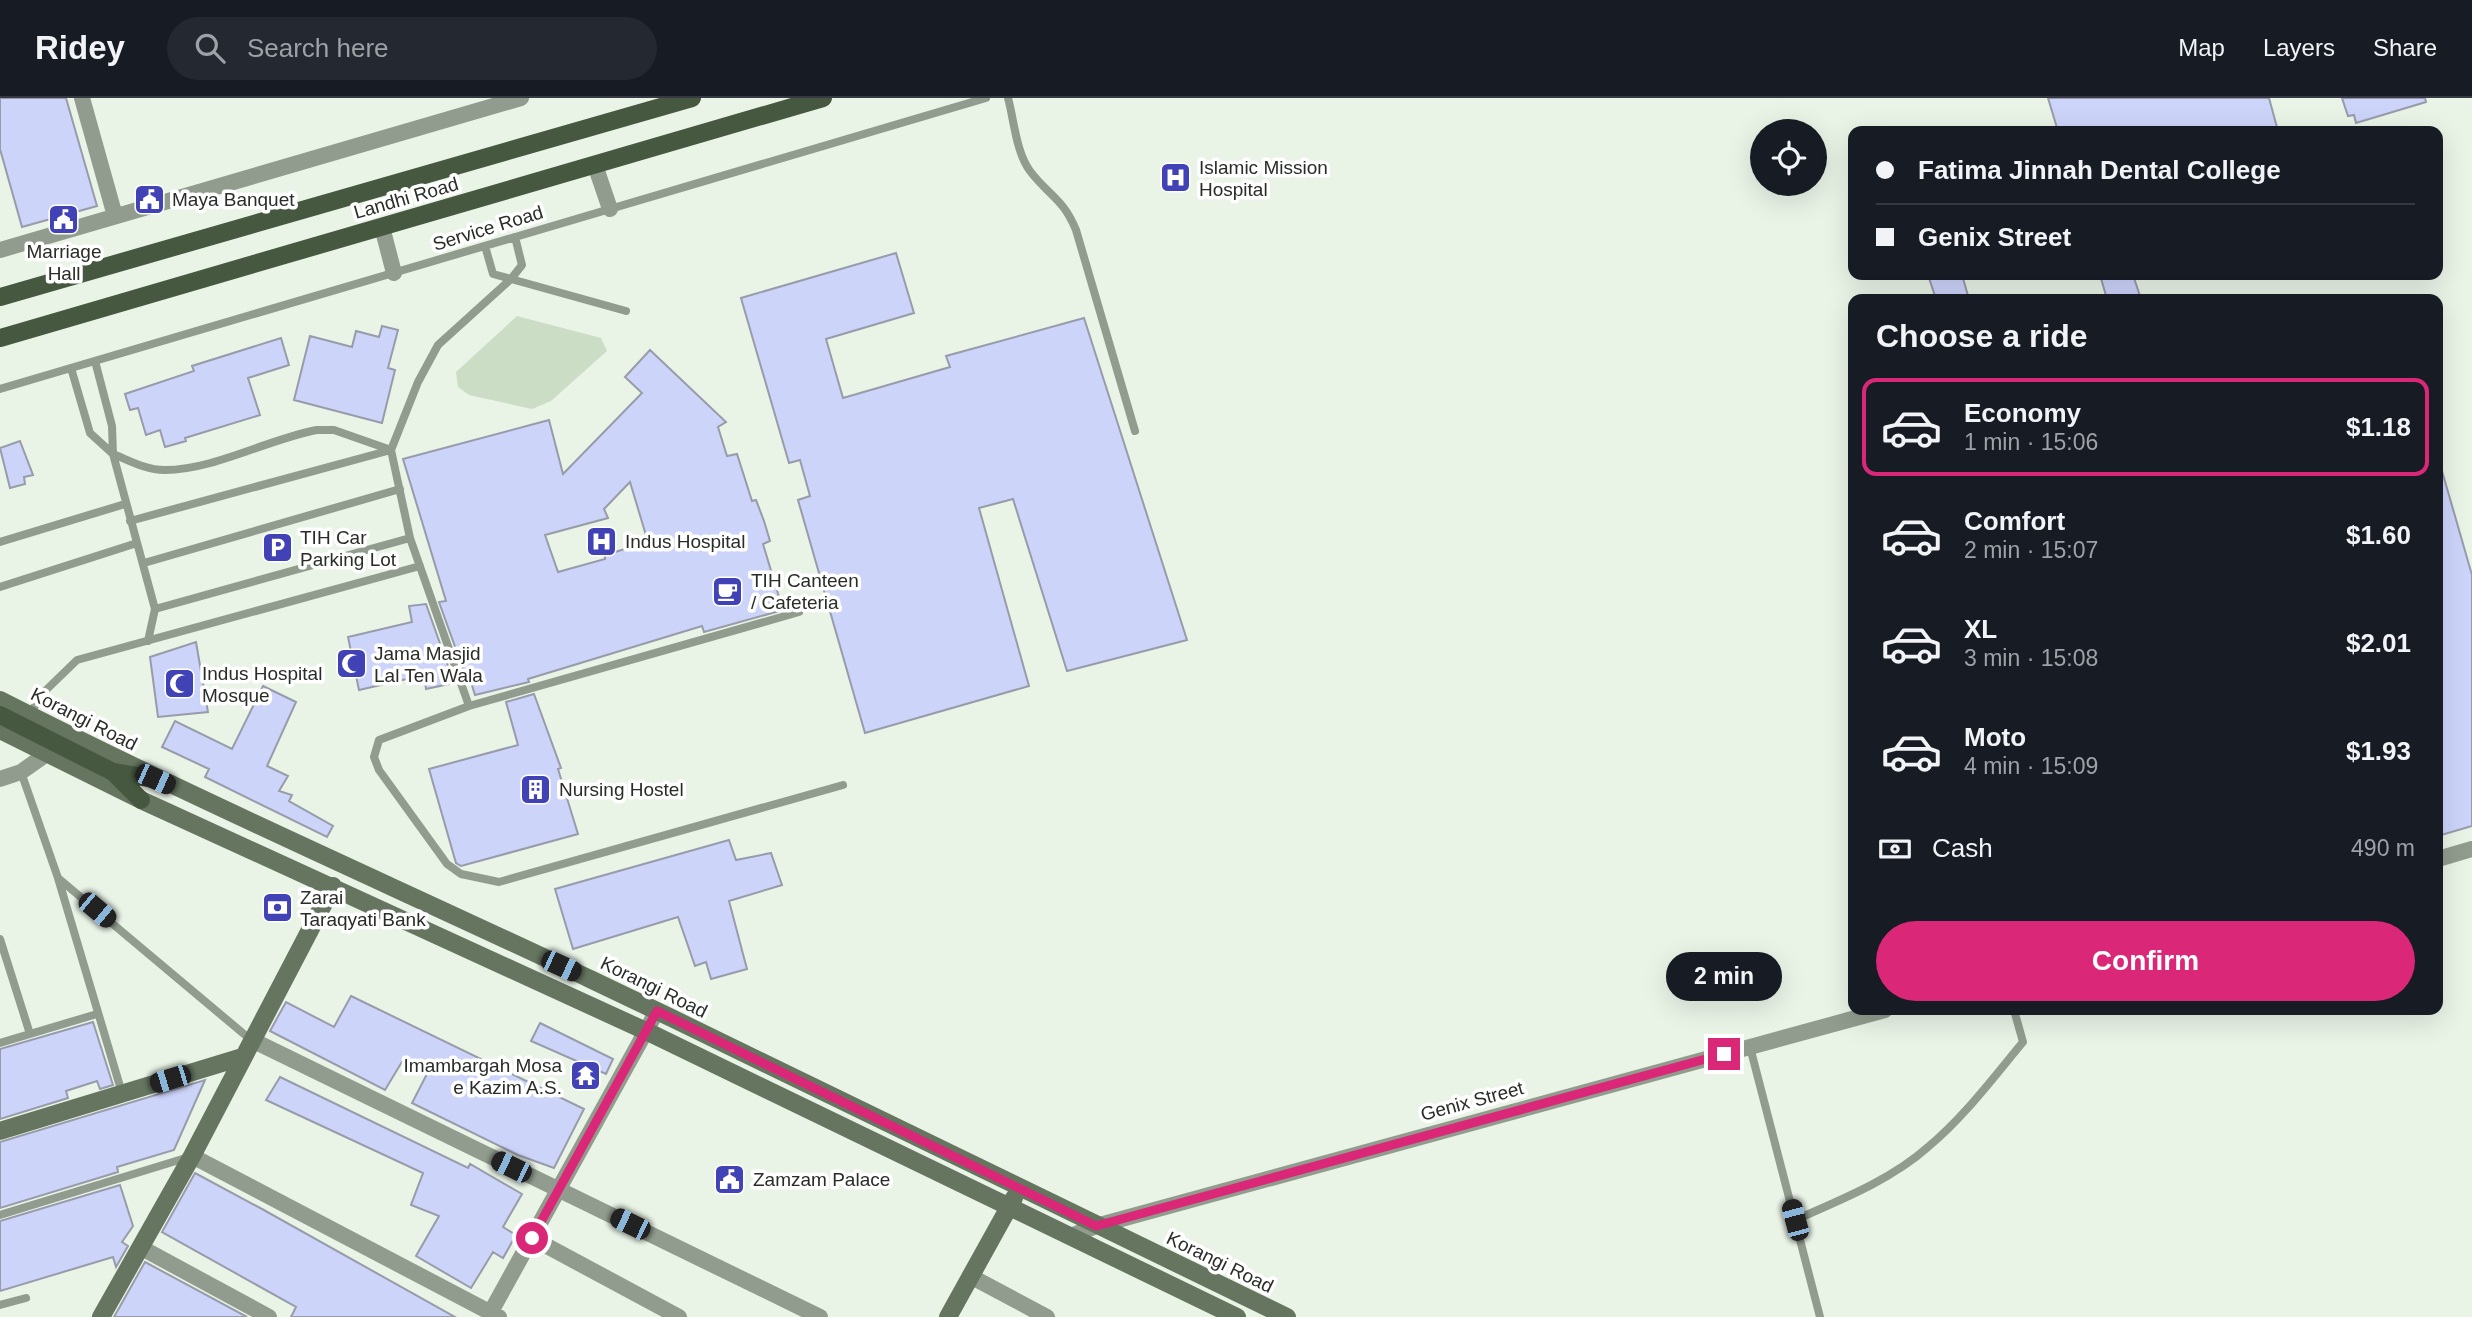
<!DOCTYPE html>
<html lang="en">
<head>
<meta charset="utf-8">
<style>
	body { margin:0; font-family:Helvetica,sans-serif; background:#242831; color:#f1f3f6; height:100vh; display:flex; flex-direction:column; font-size:26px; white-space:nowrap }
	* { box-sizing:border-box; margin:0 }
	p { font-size:23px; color:#9ea1a6 }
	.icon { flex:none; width:38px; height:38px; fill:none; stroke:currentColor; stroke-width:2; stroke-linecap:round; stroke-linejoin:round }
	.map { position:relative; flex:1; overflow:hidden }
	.details { position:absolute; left:1848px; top:196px; width:595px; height:721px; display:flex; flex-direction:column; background:#171b24; border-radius:14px; box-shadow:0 7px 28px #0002 }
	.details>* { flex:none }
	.top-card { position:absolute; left:1848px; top:28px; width:595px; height:154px; border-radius:14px; box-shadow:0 7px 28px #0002; display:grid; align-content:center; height:154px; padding:0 28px; background:#171b24 }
	.controls { position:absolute; left:1750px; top:21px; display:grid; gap:14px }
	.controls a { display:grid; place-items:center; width:77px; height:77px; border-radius:50%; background:#171b24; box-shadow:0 7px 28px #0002; font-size:35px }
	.end { position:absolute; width:32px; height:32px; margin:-16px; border:9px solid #db2777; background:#fff; box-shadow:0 0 0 4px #fff }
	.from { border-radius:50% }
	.bubble { position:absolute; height:49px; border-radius:24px; background:#171b24; box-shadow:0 7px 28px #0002; font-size:23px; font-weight:700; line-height:49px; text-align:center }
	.car { position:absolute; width:21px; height:42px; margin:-21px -10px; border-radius:9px; box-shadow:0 0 5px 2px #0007; background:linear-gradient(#222 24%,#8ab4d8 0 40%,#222 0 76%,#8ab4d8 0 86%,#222 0) }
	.top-card b { display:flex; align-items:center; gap:24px; height:66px; font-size:26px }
	.top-card b+b { border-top:2px solid #363941 }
	.top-card i { width:18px; height:18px; background:#f1f3f6 }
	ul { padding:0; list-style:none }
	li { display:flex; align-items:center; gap:21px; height:98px; margin:0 14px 10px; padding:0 14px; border:4px solid transparent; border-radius:14px }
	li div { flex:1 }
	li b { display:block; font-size:26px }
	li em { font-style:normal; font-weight:700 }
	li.on { border-color:#db2777 }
	li>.icon { width:63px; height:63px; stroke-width:1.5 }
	h2 { padding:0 28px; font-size:32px; line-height:84px }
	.pay { display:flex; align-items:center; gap:18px; height:77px; padding:0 28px; font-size:26px }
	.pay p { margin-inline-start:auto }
	.primary-button { display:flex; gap:14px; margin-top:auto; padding:14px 28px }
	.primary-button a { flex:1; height:80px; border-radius:42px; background:#db2777; color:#fff; font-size:28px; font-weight:700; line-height:80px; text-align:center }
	header { display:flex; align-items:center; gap:42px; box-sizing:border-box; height:98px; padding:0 35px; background:#171b24; border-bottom:2px solid #363941 }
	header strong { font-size:33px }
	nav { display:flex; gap:38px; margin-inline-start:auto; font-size:24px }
	.search { width:490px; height:63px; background:#242831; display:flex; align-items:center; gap:18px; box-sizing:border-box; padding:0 24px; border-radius:38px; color:#9ea1a6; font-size:26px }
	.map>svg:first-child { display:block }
	.green { fill:#ccddc6 }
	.building { fill:#cdd4fa; stroke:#989ba9; stroke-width:2; fill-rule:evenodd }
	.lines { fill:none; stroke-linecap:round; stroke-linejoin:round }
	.lane { stroke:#919c8e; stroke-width:8 }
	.street { stroke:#919c8e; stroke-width:16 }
	.secondary { stroke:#657560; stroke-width:18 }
	.primary { stroke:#465940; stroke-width:18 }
	.primary-bridge { stroke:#465940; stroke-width:18 }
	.route { stroke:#db2777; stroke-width:9 }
	.labels { text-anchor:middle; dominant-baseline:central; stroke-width:7; stroke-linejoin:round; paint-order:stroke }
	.poi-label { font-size:19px; fill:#292d28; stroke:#fff; text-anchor:start }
	.street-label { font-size:19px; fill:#292d28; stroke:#fff }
</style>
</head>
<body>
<header>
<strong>Ridey</strong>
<div class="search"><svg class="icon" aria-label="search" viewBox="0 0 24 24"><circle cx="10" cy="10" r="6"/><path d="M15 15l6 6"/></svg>Search here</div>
<nav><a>Map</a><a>Layers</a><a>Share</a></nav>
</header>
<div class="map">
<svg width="2472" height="1219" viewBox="0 0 2472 1219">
	<rect width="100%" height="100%" fill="#e9f3e6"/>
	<path class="green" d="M517,218L601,240L607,253L551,303L532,311L469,297L458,289L456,274Z"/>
	<path class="building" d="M0,0H66L97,108L22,129L0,51Z
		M2048,0H2269L2278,33H2058Z
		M2342,0H2425L2426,4L2356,25L2354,17L2348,18Z
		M896,155L914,215L826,241L843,300L950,269L946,258L1084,220L1187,542L1067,573L1013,401L979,410L1029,588L865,635L798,402L810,398L800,362L789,365L741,200Z
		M1928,177H1962L1969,201H1936Z
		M2100,177H2133L2141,201H2107Z
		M382,228L398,232L388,270L395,272L382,325L294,302L310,238L352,249L356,233L379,239Z
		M281,240L289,267L248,280L260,317L185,340L186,343L165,349L160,332L146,337L138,310L130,312L125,296L194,273L192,268Z
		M650,252L726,324L718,329L727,358L737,356L752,403L756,402L764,423L770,443L763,446L783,512L704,534L702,528L528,581L529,584L475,597L470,581L467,582L439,504L446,503L403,361L549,322L563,376L642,295L625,279ZM630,384L648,444L605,457V461L558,474L545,437L608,420L604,411Z
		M20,343L33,377L24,379L25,386L10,390L0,350Z
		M2438,373H2442L2472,477V728L2438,738Z
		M426,506L454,585L426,591L424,577L359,592L348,539L412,524L409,508Z
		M196,544L208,614L158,619L150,559Z
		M263,588L296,604L267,668L288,678L279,693L292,697L289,703L333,728L327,739L205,679L209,671L162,649L175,623L232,651Z
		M534,596L561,670L558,671L578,736L461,768L456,765L429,671L518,647L506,604Z
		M729,742L736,762L771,755L782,787L729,803L747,871L711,881L706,864L695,868L678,819L573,851L555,791Z
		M351,898L584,1011L554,1070L518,1057L412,1005L428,974L403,962L385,992L270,933L286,904L334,929Z
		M93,924L113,987L100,991L97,983L66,993L68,1000L0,1021V951Z
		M540,925L613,961L606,976L531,943Z
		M280,979L468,1070L470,1066L522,1096L503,1129L516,1137L503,1160L493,1154L471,1190L416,1158L439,1118L411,1107L423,1075L266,1002Z
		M205,982L174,1052L117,1069L118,1074L0,1110V1044Z
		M195,1075L262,1111L455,1219H291L296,1209L162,1134Z
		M120,1087L133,1128L122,1144L128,1148L116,1169L113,1159L0,1193V1123Z
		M145,1164L247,1219H114Z"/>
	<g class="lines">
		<path class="lane" d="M1008,0C1014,22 1016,54 1030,73C1048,97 1063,100 1076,132L1135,333
			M515,139L522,167L511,181L626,213
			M485,148L493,176L511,181L438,247L418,284L391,352L410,440L469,608L379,642L374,659L379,672L447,766L461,776L499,784L843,687
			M95,263L112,328L113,356
			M71,270L90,335L113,356
			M0,291L986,0
			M130,423L391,352
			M0,444L125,406
			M144,465L400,391
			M0,489L137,445
			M155,511L410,440
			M148,543L155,511L113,356C130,363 146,372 165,372C214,372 268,341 317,332H334L391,352
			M469,608L799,514
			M29,617L44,594L77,562L420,468
			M21,674L58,780L122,995
			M58,780L251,942
			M0,841L30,936
			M0,945L97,916
			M1750,949L1820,1219
			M0,1117L189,1059
			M1795,1122C1840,1102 1891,1082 1928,1049C1964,1019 1993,980 2023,944L2014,912
			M0,1207L26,1200"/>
		<path class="street" d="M82,0L115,118
			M595,67L610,111
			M382,129L394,175
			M0,152L521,0
			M0,681L21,674L55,650
			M2438,761L2472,751
			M252,942L820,1219
			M192,1058L499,1219
			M1071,1138L1096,1128L1885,912
			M532,1140L679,1219
			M140,1149L269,1219
			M970,1178L1047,1219
			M488,1219L657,913"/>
		<path class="secondary" d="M0,602C194,701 393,788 590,881C823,992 1054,1107 1287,1219
			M0,632L141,702L648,934L1237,1219
			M0,1033L242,959
			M101,1219L192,1058L333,788
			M948,1219L1014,1100"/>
		<path class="primary" d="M0,199L692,0
			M0,240L823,0
			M113,674L155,681
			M113,674L141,702"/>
		<path class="primary-bridge" d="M0,617L113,674"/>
	</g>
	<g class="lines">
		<path class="route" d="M532,1140L657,913L1096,1128L1724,956"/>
	</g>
	<defs>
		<symbol id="hospital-square" viewBox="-11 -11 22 22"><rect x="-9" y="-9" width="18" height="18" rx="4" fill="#4242b7" stroke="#fff"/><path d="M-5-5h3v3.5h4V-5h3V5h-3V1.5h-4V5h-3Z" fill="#fff"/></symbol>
		<symbol id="civic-square" viewBox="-11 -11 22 22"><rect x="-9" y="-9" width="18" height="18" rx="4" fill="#4242b7" stroke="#fff"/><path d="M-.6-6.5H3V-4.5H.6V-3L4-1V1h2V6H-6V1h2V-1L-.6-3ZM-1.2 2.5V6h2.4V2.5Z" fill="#fff"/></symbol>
		<symbol id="parking-square" viewBox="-11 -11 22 22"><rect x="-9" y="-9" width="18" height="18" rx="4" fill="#4242b7" stroke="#fff"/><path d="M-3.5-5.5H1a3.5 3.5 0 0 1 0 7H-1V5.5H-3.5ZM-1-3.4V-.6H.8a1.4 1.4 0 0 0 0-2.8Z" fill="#fff"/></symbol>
		<symbol id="cafe-square" viewBox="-11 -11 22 22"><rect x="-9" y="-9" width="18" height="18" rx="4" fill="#4242b7" stroke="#fff"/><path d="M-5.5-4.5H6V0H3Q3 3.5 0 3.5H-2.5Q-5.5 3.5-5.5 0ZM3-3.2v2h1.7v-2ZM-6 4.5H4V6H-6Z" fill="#fff"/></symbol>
		<symbol id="mosque-square" viewBox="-11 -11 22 22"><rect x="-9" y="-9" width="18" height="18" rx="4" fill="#4242b7" stroke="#fff"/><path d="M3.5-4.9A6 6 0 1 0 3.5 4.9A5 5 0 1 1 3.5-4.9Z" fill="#fff"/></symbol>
		<symbol id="building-square" viewBox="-11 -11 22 22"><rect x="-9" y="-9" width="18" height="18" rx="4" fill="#4242b7" stroke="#fff"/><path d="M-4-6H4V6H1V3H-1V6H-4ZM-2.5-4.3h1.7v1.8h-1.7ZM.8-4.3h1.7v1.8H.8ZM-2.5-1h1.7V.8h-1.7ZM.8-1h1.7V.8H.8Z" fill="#fff"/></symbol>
		<symbol id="bank-square" viewBox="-11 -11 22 22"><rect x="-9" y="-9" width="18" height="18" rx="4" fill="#4242b7" stroke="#fff"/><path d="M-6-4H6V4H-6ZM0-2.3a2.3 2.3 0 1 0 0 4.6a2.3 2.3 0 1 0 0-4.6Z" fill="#fff"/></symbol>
		<symbol id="temple-square" viewBox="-11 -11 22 22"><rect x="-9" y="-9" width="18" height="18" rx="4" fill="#4242b7" stroke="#fff"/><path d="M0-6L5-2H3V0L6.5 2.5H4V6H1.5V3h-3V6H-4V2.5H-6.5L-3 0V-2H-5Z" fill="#fff"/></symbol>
	</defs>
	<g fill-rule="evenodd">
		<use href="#hospital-square" x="1158" y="62" width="35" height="35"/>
		<use href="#civic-square" x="132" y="84" width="35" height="35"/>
		<use href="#civic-square" x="46" y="104" width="35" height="35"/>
		<use href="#hospital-square" x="584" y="426" width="35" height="35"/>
		<use href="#parking-square" x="260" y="432" width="35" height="35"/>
		<use href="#cafe-square" x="710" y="476" width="35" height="35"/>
		<use href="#mosque-square" x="334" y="548" width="35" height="35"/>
		<use href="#mosque-square" x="162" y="568" width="35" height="35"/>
		<use href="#building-square" x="518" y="674" width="35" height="35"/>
		<use href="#bank-square" x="260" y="792" width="35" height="35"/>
		<use href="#temple-square" x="568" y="960" width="35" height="35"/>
		<use href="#civic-square" x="712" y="1064" width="35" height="35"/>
	</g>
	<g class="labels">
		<g class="poi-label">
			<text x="1199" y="69">Islamic Mission<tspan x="1199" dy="22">Hospital</tspan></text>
			<text x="172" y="101">Maya Banquet</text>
			<text x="64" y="153" text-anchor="middle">Marriage<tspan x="64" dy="22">Hall</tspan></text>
			<text x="300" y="439">TIH Car<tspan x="300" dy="22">Parking Lot</tspan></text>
			<text x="625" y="443">Indus Hospital</text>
			<text x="751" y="482">TIH Canteen<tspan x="751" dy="22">/ Cafeteria</tspan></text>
			<text x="374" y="555">Jama Masjid<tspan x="374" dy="22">Lal Ten Wala</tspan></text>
			<text x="202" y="575">Indus Hospital<tspan x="202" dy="22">Mosque</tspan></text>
			<text x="559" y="691">Nursing Hostel</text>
			<text x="300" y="799">Zarai<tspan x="300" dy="22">Taraqyati Bank</tspan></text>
			<text x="562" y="967" text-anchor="end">Imambargah Mosa<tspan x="562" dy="22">e Kazim A.S.</tspan></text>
			<text x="753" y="1081">Zamzam Palace</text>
		</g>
		<g class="street-label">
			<text transform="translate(406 100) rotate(-16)">Landhi Road</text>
			<text transform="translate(488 130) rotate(-17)">Service Road</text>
			<text transform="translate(84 621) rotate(27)">Korangi Road</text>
			<text transform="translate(654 889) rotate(26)">Korangi Road</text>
			<text transform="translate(1472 1003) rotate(-15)">Genix Street</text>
			<text transform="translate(1220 1164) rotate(26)">Korangi Road</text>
		</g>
	</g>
</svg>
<div class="controls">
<a><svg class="icon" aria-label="locate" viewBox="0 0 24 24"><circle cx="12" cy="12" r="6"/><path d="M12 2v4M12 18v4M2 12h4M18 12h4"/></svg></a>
</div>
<i class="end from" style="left:532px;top:1140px"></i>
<i class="end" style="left:1724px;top:956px"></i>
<div class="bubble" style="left:1666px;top:854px;width:116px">2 min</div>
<i class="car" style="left:155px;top:681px;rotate:114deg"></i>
<i class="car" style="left:97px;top:812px;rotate:130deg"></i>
<i class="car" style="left:561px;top:868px;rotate:115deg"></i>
<i class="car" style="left:170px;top:981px;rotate:253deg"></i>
<i class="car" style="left:511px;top:1069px;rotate:296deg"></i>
<i class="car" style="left:1795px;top:1122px;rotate:345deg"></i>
<i class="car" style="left:630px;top:1126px;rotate:296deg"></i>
<div class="top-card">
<b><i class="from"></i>Fatima Jinnah Dental College</b>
<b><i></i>Genix Street</b>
</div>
<section class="details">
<h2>Choose a ride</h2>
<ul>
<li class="on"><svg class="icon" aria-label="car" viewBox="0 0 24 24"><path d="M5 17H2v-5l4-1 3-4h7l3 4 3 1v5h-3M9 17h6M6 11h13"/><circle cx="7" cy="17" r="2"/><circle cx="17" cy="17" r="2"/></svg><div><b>Economy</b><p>1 min · 15:06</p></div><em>$1.18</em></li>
<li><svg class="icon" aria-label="car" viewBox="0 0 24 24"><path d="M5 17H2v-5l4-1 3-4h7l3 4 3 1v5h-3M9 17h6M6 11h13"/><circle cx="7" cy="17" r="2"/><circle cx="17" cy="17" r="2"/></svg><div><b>Comfort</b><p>2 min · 15:07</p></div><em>$1.60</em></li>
<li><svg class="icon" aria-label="car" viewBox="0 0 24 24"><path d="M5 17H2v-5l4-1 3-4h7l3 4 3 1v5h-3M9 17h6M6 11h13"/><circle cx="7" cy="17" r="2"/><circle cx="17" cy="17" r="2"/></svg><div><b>XL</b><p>3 min · 15:08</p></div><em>$2.01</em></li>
<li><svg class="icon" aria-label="car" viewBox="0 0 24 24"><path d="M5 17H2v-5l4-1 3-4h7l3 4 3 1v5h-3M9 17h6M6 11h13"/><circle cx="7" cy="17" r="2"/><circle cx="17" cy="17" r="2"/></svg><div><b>Moto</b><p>4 min · 15:09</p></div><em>$1.93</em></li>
</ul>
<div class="pay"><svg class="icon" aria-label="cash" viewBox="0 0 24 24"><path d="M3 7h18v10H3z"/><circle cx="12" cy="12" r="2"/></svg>Cash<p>490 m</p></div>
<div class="primary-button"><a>Confirm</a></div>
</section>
</div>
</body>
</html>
